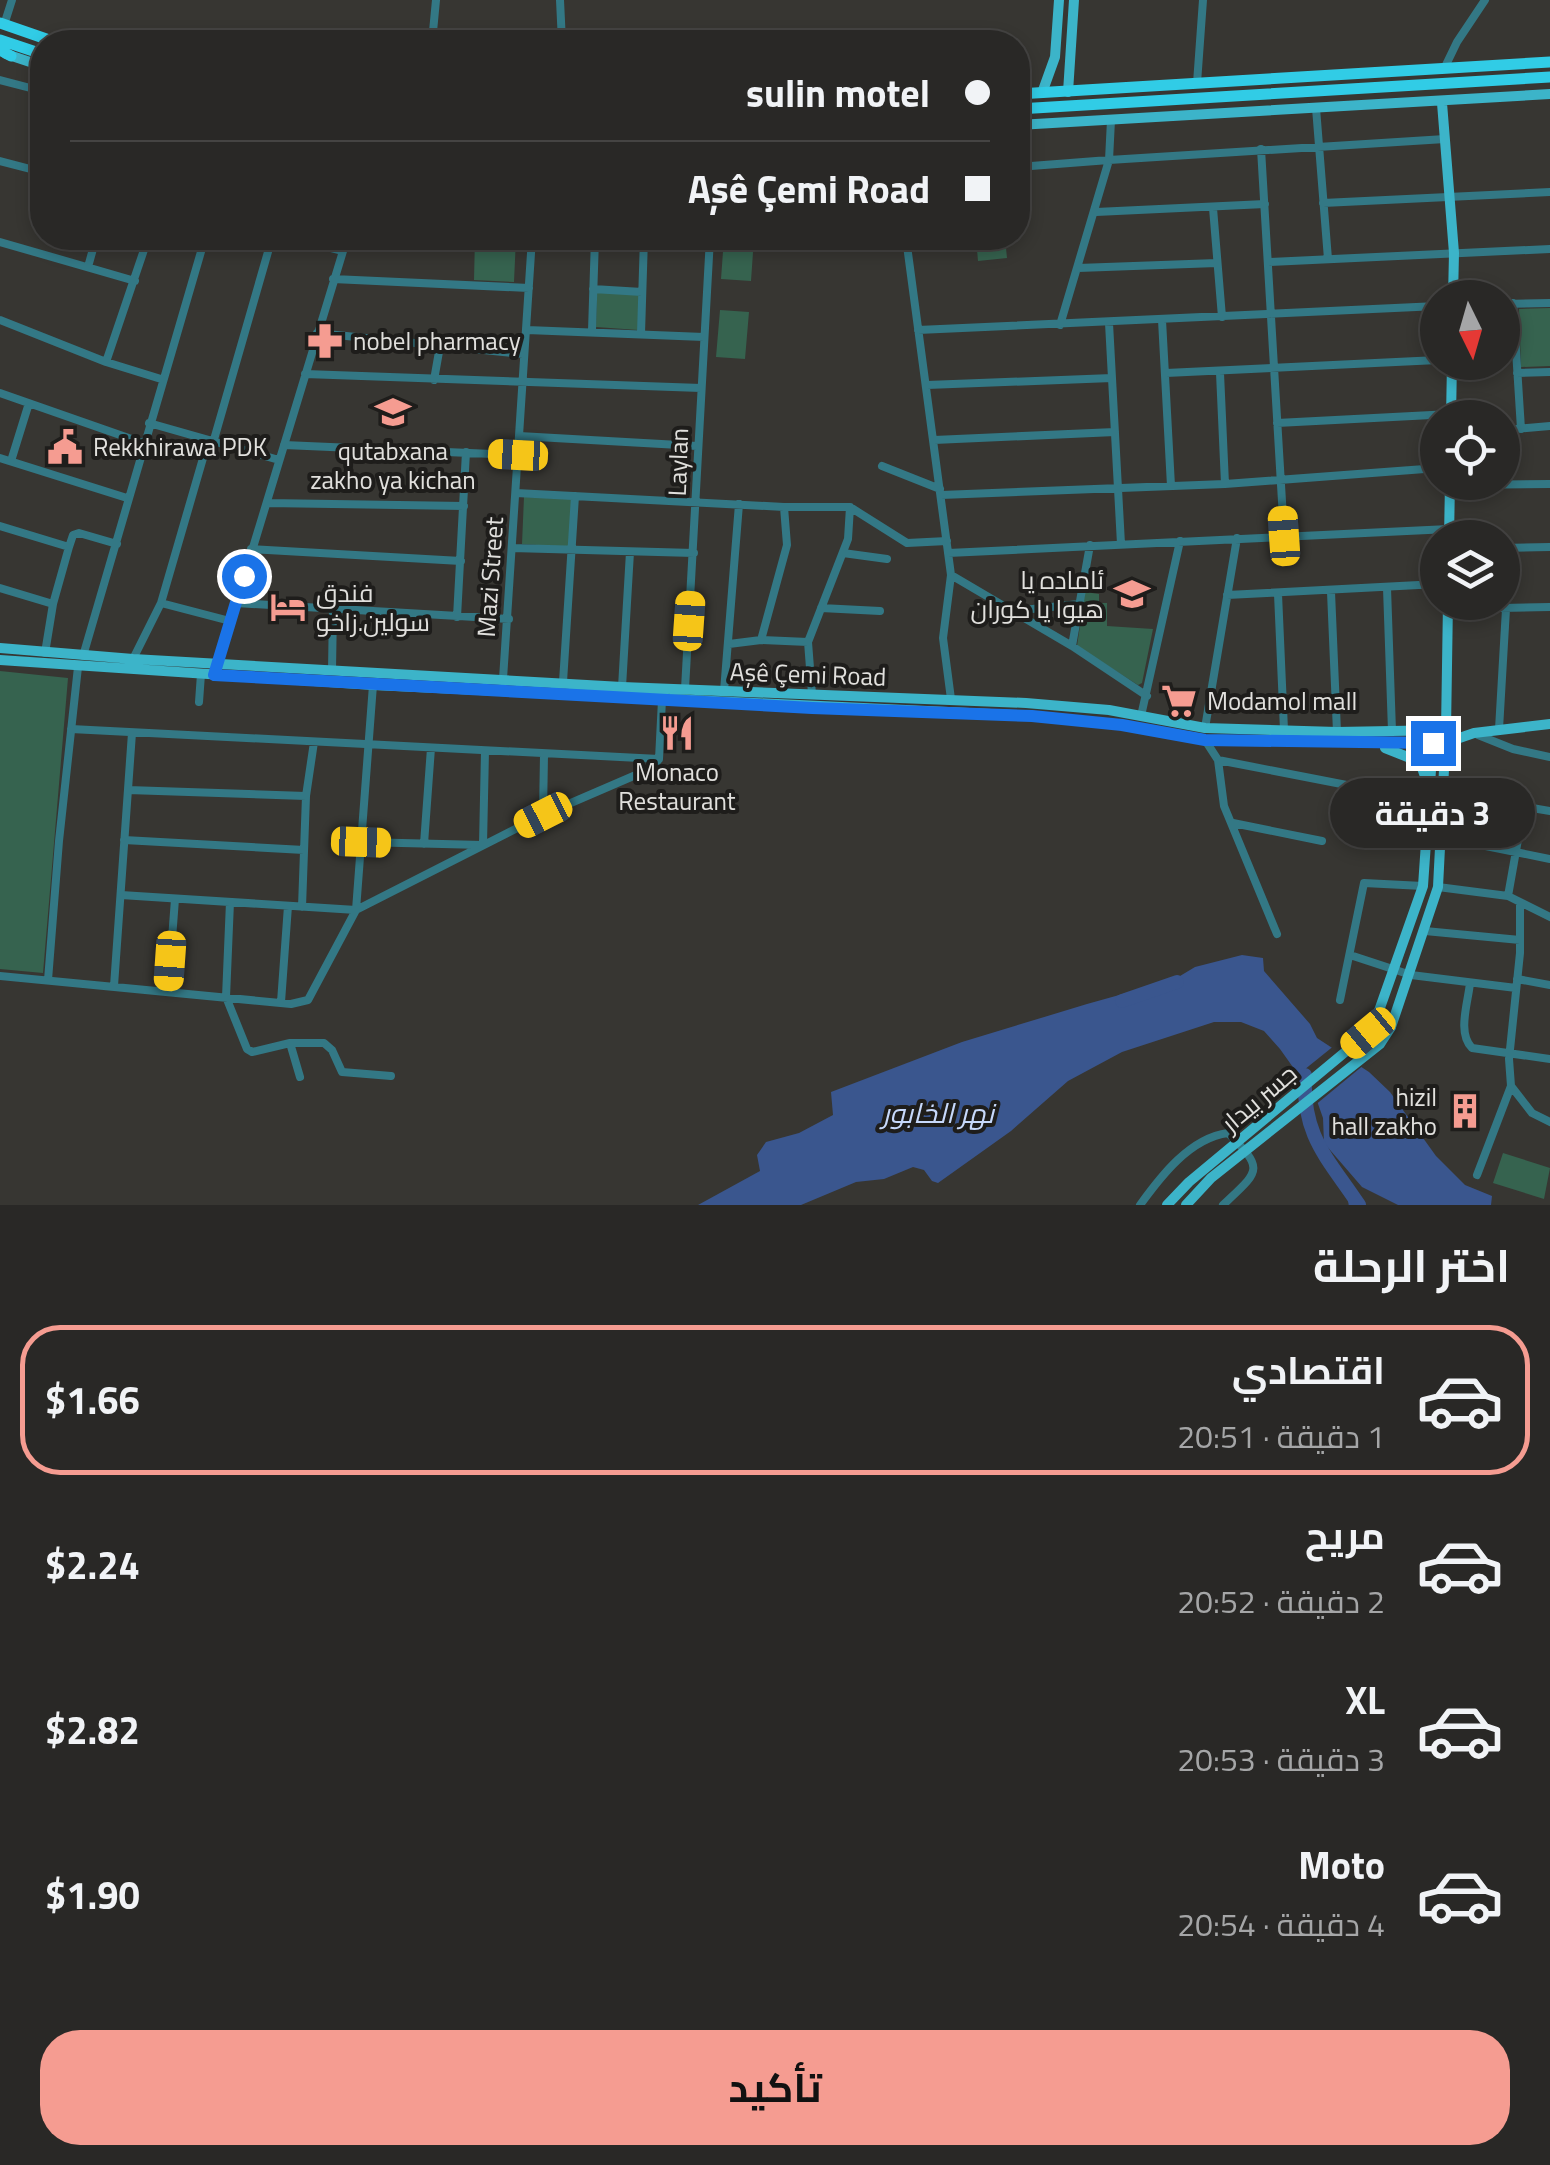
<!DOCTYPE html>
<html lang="ar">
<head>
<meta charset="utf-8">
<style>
	body { margin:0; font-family:"Titillium Web",Cairo,sans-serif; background:#353432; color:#f1f3f6; direction:rtl; height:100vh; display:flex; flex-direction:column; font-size:38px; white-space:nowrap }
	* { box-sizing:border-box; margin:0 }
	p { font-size:32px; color:#a5a6a7 }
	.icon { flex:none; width:55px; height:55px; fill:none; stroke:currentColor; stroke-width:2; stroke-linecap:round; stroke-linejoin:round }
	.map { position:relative; height:1205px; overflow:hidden; direction:ltr }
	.sheet { display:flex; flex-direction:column; background:#292826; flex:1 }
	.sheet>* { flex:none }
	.banner { position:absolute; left:30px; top:30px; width:1000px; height:220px; border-radius:40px; box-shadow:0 5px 15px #0003,0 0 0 2px #454443; direction:rtl; display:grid; align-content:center; height:220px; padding:0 40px; background:#292826 }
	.needle { width:65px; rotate:175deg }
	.buttons { position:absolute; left:1420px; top:280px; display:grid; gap:20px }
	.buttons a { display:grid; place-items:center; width:100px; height:100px; border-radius:50%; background:#292826; box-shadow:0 5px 15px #0003,0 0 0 2px #454443; font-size:50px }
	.end { position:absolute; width:45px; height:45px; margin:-22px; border:12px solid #1a73e8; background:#fff; box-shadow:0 0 0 5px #fff }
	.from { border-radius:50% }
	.bubble { position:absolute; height:70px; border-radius:35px; background:#292826; box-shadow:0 5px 15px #0003,0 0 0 2px #454443; font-size:32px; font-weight:700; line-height:70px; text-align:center; direction:rtl }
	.car { position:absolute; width:30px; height:60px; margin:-30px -15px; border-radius:12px; box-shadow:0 0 8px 2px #0007; background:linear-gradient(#f5c518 24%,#345 0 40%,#f5c518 0 76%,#345 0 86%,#f5c518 0) }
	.banner b { display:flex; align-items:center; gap:35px; height:95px; font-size:38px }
	.banner b+b { border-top:2px solid #454443 }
	.banner i { width:25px; height:25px; background:#f1f3f6 }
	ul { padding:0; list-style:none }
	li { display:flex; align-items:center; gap:30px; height:150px; margin:0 20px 15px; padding:0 20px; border:5px solid transparent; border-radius:40px }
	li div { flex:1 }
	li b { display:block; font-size:38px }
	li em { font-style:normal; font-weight:700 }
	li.active { border-color:#f59c91 }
	li>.icon { width:90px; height:90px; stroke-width:1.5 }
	h2 { padding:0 40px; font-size:45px; line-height:120px }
	.cta { display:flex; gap:20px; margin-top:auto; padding:20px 40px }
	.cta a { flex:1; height:115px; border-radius:40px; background:#f59c91; color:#111; font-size:40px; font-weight:700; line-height:115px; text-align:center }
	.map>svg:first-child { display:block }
	.green { fill:#36634f }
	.water { fill:#3a568e }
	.pier { fill:#373632 }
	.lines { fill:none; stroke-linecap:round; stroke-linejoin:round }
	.stream { stroke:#3a568e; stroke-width:2.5 }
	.river { stroke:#3a568e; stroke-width:14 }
	.minor { stroke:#337885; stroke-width:8 }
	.major { stroke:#3cb4c9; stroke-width:10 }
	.highway { stroke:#31cce6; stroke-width:11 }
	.major-bridge { stroke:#3cb4c9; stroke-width:10 }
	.route { stroke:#1a73e8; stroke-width:12 }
	.labels { text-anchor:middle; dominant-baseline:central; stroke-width:8; stroke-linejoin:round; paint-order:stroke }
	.poi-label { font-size:25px; fill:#e1e0dd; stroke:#1e1d1b; text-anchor:start }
	.street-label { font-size:25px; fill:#e1e0dd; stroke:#1e1d1b }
	.water-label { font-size:28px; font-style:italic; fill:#c7d9fb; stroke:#1e1d1b }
</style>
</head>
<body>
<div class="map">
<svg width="1550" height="1205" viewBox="0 0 1550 1205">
	<rect width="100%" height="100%" fill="#373632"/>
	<path class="green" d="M475,238H516L514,282L474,280Z
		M724,238H754L751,281L721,279Z
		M976,238H1005L1007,258L978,261Z
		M597,292L639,294L638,330L596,327Z
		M1550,308V366L1521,367L1519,309Z
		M720,310L749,312L745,359L716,357Z
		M524,497L573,499L570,547L522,544Z
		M1085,592L1099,594V603H1107V626L1153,629L1142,683L1138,685L1077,646Z
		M0,671L68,678L43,973L0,969Z
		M1503,1153L1550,1168L1544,1199L1493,1183Z"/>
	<path class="water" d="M1242,955L1263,958L1264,971L1310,1024L1317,1038L1369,1072L1390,1092L1436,1156L1465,1185L1492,1196L1491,1205H1398L1362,1187L1324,1143L1323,1118L1317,1101L1280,1049L1264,1031L1241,1022H1214L1122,1052L1068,1081L1011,1131L938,1183L932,1181L924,1170L913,1167L884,1179L856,1182L801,1205H698L760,1171L757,1155L766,1142L799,1133L833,1115L831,1092L962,1042L1087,1004L1130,992L1145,997L1195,967Z"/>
	<path class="pier" d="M1335,1045L1365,1064L1314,1106L1294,1078Z"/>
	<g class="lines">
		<path class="stream" d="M1347,1187L1350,1205"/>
		<path class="river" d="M1122,1001L1177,982
			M1305,1075C1302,1136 1327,1157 1359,1205"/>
		<path class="minor" d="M560,0L562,42
			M4,25L12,0
			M432,42L436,0
			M1444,69L1457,42L1485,0
			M0,80L42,91
			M1197,83L1203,0
			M1316,108L1328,259
			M1261,149L1284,535
			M0,161L42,172
			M1018,167L1109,160L1111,120
			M1323,203L1550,192
			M1213,208L1222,317
			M1096,212L1265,204
			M292,238L343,251
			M906,238L951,575L943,638L951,699
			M0,242L135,281
			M1268,262L1550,249
			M88,267L96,238
			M1078,268L1217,263
			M333,279L529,288
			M593,289L642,292
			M1513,303L1521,429
			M1502,304L1550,303
			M0,320L106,362L161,379
			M1162,320L1171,486
			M1109,323L1121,544
			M1060,325L1109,160L1445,139
			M527,330L704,337
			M918,330L1438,306
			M592,331L595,238
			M317,333L523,354
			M641,334L644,238
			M106,362L148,238
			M1166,373L1438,360
			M1220,373L1225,484
			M1517,373L1550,372
			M305,374L701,388
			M434,380L440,346
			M927,385L1112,378
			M0,393L143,443
			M149,423L279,460
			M1277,423L1451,414
			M1502,430L1550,426
			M519,436L697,446
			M934,440L1115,432
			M213,443L272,238
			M284,445L517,455
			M0,458L127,498
			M11,461L29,403
			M882,466L940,489
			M1450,485L1550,484
			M516,493L784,507H850L907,543L947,541
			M941,495L1225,484L1438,468
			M267,503L464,506
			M0,526L69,547L53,604L0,588
			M69,547L73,535L79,533L117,544
			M512,548L694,553
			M1502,548L1550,547
			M251,549L461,561
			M843,553L887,559
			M948,553L1449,529
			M951,575L1072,646L1147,696
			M1387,588L1392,731
			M1331,592L1337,732
			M1278,594L1284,730
			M1227,595L1438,584
			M161,603L208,441
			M236,603L509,619
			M821,608L880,611
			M1448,609L1550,607
			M1014,611L1079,604
			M457,617L466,452
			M761,640L787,545L784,507
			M729,644L761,640L808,642
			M1072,646L1090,545
			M45,653L53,604
			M83,656L205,238
			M133,659L161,603L230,621
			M217,666L347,238
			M332,670L333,609
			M503,679L532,238
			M563,682L575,496
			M622,687L630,552
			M685,689L710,238
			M724,691L739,504
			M812,694L808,642L848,539L850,507
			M199,702L201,674
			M1141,716L1180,541
			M1205,728L1237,538
			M71,729L659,759
			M1499,729L1506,609
			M1478,735L1513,749L1550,757
			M1205,740L1218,760L1224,806L1277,934
			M1218,760L1429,801
			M128,790L306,796
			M1443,793L1550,811
			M543,815L544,755
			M1233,823L1322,841
			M1441,837L1550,859
			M124,840L304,850
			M361,842L483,845L485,751
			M424,844L431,748
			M1438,887L1508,896L1550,917
			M121,895L356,910L543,815L652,768L659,759L662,700
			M1508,896L1524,806
			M230,902L226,997L247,1049L252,1052L290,1043H324L332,1050L342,1072L391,1076
			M1520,903V953L1509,1059L1511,1086L1532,1113L1550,1122
			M302,907L306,796L314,742
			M1425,931L1520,940
			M1350,955L1411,975L1516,988
			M0,976L291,1004L308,1000L356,910L373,685
			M1517,979L1550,985
			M48,980L59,841L78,667
			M1470,983C1468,1003 1457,1033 1472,1048L1550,1059
			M114,986L132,733
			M168,992L175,899
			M1340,1000L1364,883L1423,886
			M281,1002L288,906
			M290,1043L300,1077
			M1477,1175L1511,1086
			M1140,1205C1161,1176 1190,1138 1228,1133C1265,1170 1260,1170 1223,1205"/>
		<path class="major" d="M6,54L42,66
			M1068,92L1074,0
			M1042,93L1055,57L1059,0
			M1442,103L1454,253L1453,298
			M1018,125L1550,94
			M1451,418L1452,362
			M1449,538L1450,482
			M0,648L133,659L622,687L1026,703L1109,710L1205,728L1337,732L1446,730L1457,736
			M0,660L373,685L1032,716L1122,725L1205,740L1445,743L1474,733L1550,724
			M1385,748L1420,762L1428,785
			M1375,1022L1423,886L1433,741
			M1391,1027L1438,887L1446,730L1448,602"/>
		<path class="highway" d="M0,23L55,42
			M0,40L42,54
			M0,50L11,56
			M1018,94L1550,62
			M1018,109L1550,77"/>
		<path class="major-bridge" d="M1167,1205L1189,1182L1368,1033L1375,1022
			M1186,1205L1211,1178L1380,1044L1391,1027"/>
	</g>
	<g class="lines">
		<path class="route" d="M244,576L214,675L812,708L1032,716L1122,725L1205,740L1433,743"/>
	</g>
	<defs>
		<symbol id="pharmacy-bare" viewBox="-9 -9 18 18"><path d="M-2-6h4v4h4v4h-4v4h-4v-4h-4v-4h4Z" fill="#f59c91" stroke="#1e1d1b" stroke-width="2.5" paint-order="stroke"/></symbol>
		<symbol id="school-bare" viewBox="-9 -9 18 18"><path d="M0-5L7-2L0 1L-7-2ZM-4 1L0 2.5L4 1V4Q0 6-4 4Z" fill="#f59c91" stroke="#1e1d1b" stroke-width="2.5" paint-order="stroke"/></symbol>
		<symbol id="civic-bare" viewBox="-9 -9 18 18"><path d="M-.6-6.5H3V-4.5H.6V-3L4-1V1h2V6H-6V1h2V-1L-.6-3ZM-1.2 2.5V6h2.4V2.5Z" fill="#f59c91" stroke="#1e1d1b" stroke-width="2.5" paint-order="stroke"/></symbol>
		<symbol id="hotel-bare" viewBox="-9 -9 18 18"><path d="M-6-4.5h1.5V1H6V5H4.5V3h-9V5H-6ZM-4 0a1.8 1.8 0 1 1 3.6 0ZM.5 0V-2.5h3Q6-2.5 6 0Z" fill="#f59c91" stroke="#1e1d1b" stroke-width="2.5" paint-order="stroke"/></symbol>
		<symbol id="supermarket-bare" viewBox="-9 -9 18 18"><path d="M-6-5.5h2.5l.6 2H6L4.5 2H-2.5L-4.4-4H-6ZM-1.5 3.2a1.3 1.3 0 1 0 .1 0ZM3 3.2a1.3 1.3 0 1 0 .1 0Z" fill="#f59c91" stroke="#1e1d1b" stroke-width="2.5" paint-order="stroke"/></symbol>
		<symbol id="restaurant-bare" viewBox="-9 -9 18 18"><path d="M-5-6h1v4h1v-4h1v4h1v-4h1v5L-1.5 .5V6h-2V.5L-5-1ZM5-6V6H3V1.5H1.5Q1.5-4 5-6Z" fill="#f59c91" stroke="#1e1d1b" stroke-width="2.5" paint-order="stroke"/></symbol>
		<symbol id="building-bare" viewBox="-9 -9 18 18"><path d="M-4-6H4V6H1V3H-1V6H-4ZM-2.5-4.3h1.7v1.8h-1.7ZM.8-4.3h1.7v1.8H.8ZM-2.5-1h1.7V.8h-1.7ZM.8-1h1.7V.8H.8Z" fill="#f59c91" stroke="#1e1d1b" stroke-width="2.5" paint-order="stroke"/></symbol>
	</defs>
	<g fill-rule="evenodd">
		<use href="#pharmacy-bare" x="300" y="316" width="50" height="50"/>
		<use href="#school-bare" x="368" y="387" width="50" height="50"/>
		<use href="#civic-bare" x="40" y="422" width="50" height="50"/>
		<use href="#school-bare" x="1107" y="569" width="50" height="50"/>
		<use href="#hotel-bare" x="263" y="582" width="50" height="50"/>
		<use href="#supermarket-bare" x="1154" y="676" width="50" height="50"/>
		<use href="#restaurant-bare" x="652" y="708" width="50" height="50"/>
		<use href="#building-bare" x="1440" y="1086" width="50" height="50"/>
	</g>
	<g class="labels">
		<g class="poi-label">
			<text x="353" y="341">nobel pharmacy</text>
			<text x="93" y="447">Rekkhirawa PDK</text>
			<text x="393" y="451" text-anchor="middle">qutabxana<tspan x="393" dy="29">zakho ya kichan</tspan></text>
			<text x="1104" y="580" text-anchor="end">ئاماده یا<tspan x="1104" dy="29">هیوا یا کوران</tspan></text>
			<text x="316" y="593">فندق<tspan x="316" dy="29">سولين.زاخو</tspan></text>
			<text x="1207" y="701">Modamol mall</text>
			<text x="677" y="772" text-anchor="middle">Monaco<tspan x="677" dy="29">Restaurant</tspan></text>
			<text x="1437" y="1097" text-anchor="end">hizil<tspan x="1437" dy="29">hall zakho</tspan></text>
		</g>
		<g class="street-label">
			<text transform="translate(678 462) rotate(-88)">Laylan</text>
			<text transform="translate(490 577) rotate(-86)">Mazi Street</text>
			<text transform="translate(808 674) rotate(2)">Aşê Çemi Road</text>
			<text transform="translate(1259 1098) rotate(-40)">جسر بيدار</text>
		</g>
		<g class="water-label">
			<text x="938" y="1112">نهر الخابور</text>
		</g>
	</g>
</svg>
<div class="buttons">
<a><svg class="needle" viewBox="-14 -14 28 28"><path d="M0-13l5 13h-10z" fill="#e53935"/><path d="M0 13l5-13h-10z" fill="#a5a6a7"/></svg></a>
<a><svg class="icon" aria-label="locate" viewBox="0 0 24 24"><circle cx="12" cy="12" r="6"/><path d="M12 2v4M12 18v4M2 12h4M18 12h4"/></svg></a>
<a><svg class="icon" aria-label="layers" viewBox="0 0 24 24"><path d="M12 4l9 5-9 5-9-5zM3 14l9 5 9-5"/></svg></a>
</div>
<i class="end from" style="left:244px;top:576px"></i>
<i class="end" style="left:1433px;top:743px"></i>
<div class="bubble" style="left:1330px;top:778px;width:205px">3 دقيقة</div>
<i class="car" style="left:518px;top:455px;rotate:273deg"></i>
<i class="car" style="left:1284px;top:536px;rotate:356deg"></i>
<i class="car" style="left:689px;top:621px;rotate:4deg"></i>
<i class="car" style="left:543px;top:815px;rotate:243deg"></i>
<i class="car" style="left:361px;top:842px;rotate:92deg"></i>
<i class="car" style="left:170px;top:961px;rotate:184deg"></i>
<i class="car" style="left:1368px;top:1033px;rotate:230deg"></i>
<div class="banner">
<b><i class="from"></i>sulin motel</b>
<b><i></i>Aşê Çemi Road</b>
</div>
</div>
<section class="sheet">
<h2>اختر الرحلة</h2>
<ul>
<li class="active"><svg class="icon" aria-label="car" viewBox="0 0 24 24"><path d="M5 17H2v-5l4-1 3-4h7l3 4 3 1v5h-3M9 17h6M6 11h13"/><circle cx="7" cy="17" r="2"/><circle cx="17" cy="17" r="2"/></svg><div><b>اقتصادي</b><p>1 دقيقة · 20:51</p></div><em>$1.66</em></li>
<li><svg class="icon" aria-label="car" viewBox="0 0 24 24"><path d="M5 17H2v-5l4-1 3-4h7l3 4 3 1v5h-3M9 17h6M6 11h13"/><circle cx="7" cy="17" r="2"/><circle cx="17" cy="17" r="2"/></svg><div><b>مريح</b><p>2 دقيقة · 20:52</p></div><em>$2.24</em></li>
<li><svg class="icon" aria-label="car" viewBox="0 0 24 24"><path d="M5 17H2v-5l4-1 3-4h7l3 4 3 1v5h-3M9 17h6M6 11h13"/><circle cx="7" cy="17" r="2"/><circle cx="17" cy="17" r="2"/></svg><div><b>XL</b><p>3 دقيقة · 20:53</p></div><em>$2.82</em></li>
<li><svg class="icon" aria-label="car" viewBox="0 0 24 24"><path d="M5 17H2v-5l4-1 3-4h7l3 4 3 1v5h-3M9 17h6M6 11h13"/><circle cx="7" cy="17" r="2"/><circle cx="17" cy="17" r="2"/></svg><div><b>Moto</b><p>4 دقيقة · 20:54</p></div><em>$1.90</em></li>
</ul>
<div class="cta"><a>تأكيد</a></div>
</section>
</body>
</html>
